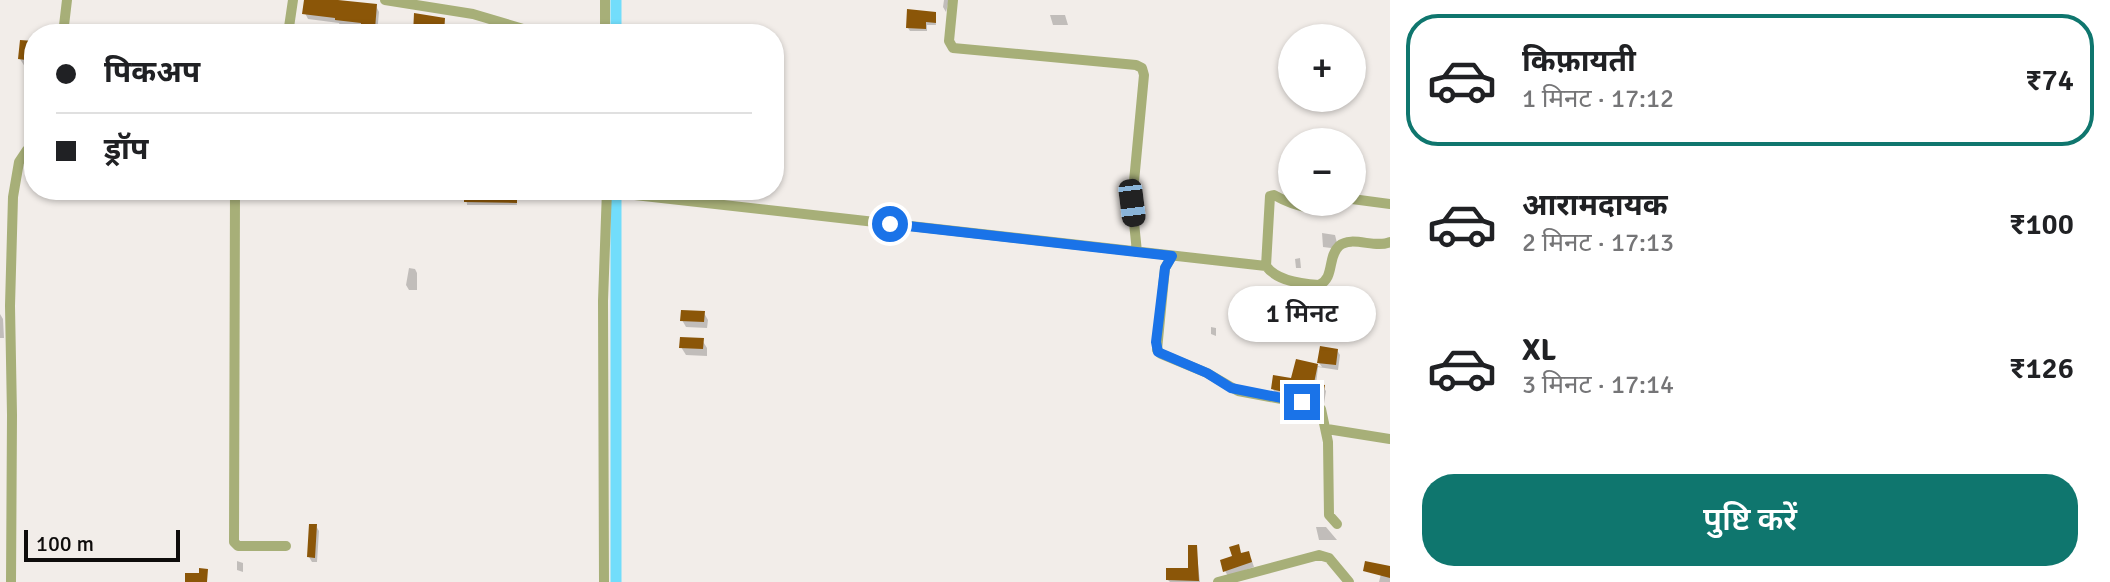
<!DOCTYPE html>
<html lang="hi">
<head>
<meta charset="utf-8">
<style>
	body { margin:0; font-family:Signika,"Noto Sans Devanagari",sans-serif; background:#f2f2f2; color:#202124; height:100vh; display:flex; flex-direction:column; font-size:30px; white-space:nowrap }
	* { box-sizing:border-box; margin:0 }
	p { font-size:26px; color:#757577 }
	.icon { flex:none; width:44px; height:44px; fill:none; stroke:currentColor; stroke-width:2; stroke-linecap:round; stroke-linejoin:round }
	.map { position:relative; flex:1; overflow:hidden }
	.details { display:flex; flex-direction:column; background:#fff; width:720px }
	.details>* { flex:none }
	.guide { position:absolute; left:24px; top:24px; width:760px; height:176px; border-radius:32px; box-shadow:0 2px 6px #0004; display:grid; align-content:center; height:176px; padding:0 32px; background:#fff }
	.controls { position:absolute; left:1278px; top:24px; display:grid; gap:16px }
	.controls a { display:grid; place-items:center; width:88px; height:88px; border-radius:50%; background:#fff; box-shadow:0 2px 6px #0004; font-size:40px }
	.scale { position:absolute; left:24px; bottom:20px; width:156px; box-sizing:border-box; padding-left:8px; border:4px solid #0e0c0b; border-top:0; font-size:22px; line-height:28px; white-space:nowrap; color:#0e0c0b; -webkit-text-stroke:6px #f2ede9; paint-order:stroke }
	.end { position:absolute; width:36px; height:36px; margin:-18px; border:10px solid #1a73e8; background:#fff; box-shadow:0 0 0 4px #fff }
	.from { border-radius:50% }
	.bubble { position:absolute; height:56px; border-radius:28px; background:#fff; box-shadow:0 2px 6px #0004; font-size:26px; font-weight:600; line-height:56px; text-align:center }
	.car { position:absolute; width:24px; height:48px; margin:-24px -12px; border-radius:10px; box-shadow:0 0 6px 2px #0007; background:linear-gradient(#222 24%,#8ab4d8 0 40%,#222 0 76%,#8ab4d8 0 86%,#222 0) }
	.guide b { display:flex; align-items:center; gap:28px; height:76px; font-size:30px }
	.guide b+b { border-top:2px solid #e0e0e0 }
	.guide i { width:20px; height:20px; background:#202124 }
	ul { padding:14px 0 0; list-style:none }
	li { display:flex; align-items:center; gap:24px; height:132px; margin:0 16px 12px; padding:0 16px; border:4px solid transparent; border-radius:32px }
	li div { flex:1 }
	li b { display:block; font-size:30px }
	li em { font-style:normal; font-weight:600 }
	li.active { border-color:#0f766e }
	li>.icon { width:72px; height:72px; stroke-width:1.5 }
	.button { display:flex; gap:16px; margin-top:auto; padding:16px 32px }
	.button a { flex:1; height:92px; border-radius:32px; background:#0f766e; color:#fff; font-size:32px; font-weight:600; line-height:92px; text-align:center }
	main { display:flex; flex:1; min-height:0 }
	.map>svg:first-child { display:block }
	.shadow { fill:#0003 }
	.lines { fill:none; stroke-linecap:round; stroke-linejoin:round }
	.canal { stroke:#72ddfb; stroke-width:11 }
	.building { fill:#8b5608 }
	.minor { stroke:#a7af78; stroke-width:10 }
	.route { stroke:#1a73e8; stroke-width:10 }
</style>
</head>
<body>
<main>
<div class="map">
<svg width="1390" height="582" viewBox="0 0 1390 582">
	<rect width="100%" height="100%" fill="#f2ede9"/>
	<path class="shadow" d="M306,0L376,6L379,12L377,34H381L366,33L364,28L340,26L339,23L308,19L305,13Z
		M944,0H949L946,12L943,7Z
		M935,14L936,25H927V31H910L908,28Z
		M1050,15H1065L1068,25H1053Z
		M469,24L476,25L477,34H469Z
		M34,43V68L25,67L20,59Z
		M466,190L515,192L517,205H467Z
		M1322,233L1335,235L1337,243L1331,248L1323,247Z
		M1300,258L1301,268H1296L1295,259Z
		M409,268L415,269L417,273V290H409L406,285Z
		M1269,311L1271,314L1289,318L1296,315L1298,319L1318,324V342L1289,339L1288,332L1250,329L1243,323Z
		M704,313L708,320L707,328L686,327L682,320Z
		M0,314L3,319L4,338H0Z
		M1211,327L1216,328V336L1211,334Z
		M702,340L707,348V356L686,355L681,347Z
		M1337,350L1340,355L1338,370L1318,367L1316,385L1323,387L1326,391L1324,404L1275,393L1273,389L1293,380L1297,362L1322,367L1319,363Z
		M316,526L319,531L317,562H312L309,557Z
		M1316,527H1326L1337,540H1319Z
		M1196,547L1200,582H1170L1168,580L1190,570Z
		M1242,555L1251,558L1254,567L1228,576L1225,571Z
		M237,561L243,563V572L237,570Z
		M1383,566L1390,568V582H1379Z"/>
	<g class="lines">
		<path class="canal" d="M616,0V34
			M616,190V582"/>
	</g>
	<path class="building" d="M304,0H338L377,4L375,29L361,28V23L335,20V18L302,14Z
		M907,9L936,12V23L926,22V29L906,28Z
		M414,13L445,18L444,34H413Z
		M20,40L34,41V61L18,59Z
		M464,190H517V203L464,202Z
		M1245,306L1270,309L1269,314L1287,316V313L1297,314V318L1319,323L1317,340L1285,336L1286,329L1246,326V323H1241Z
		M681,310L705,311L704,322L680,321Z
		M680,337L704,338L703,349L679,348Z
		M1320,346L1338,349L1336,365L1317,363Z
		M1296,359L1318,364L1314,383L1325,385L1322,401L1271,389L1273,375L1291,378Z
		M309,524H317L315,558L307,557Z
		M1239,544L1241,553L1249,551L1252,562L1223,572L1220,560L1232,556L1229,547Z
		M1188,545H1197L1199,581L1166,580V568H1188Z
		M1365,561L1390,566V578L1363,571Z
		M199,568L208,569L207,582H185V573H199Z"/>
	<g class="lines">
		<path class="minor" d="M385,0L473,14L540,34
			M953,0L949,41L953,48L1136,65L1142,68L1144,75L1132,203L1137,252
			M63,34L67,0
			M288,34L293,0
			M605,34V0
			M235,190L234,542L238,546H286
			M590,190L1266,266L1270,196L1274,195C1297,208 1319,213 1345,202
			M1352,199L1390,204
			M1172,256L1165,268L1157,350L1161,354L1207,373L1238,391L1313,405L1321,409L1328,442L1329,515L1337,524
			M1266,266C1277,281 1301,284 1319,285C1335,278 1327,257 1339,246C1351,235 1376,249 1390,242
			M1327,429L1390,439
			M11,582L12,415L10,306L13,197L19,162L27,150L34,146
			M604,582L603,301L607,190
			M1218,582L1319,555L1329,558L1349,582"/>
	</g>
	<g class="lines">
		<path class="route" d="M890,224L1172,256L1165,268L1156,342L1158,352L1207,373L1231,388L1302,402"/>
	</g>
</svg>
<div class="controls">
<a>+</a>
<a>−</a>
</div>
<div class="scale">100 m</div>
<i class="end from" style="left:890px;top:224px"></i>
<i class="end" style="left:1302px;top:402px"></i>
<div class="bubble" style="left:1228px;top:286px;width:148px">1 मिनट</div>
<i class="car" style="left:1132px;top:203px;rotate:173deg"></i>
<div class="guide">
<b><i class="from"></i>पिकअप</b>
<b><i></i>ड्रॉप</b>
</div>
</div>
<section class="details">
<ul>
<li class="active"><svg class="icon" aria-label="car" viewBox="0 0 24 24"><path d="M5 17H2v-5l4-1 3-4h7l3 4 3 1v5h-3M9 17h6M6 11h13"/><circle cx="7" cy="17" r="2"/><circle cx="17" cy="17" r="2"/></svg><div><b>किफ़ायती</b><p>1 मिनट · 17:12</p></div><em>₹74</em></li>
<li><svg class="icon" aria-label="car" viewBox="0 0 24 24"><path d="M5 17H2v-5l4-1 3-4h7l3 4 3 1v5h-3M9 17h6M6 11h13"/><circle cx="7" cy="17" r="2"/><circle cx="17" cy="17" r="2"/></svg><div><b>आरामदायक</b><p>2 मिनट · 17:13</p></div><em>₹100</em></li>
<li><svg class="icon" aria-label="car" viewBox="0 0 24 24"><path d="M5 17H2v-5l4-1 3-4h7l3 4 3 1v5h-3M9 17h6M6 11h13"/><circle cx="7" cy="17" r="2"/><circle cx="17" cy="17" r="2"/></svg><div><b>XL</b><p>3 मिनट · 17:14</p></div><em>₹126</em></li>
</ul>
<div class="button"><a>पुष्टि करें</a></div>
</section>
</main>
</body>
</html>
